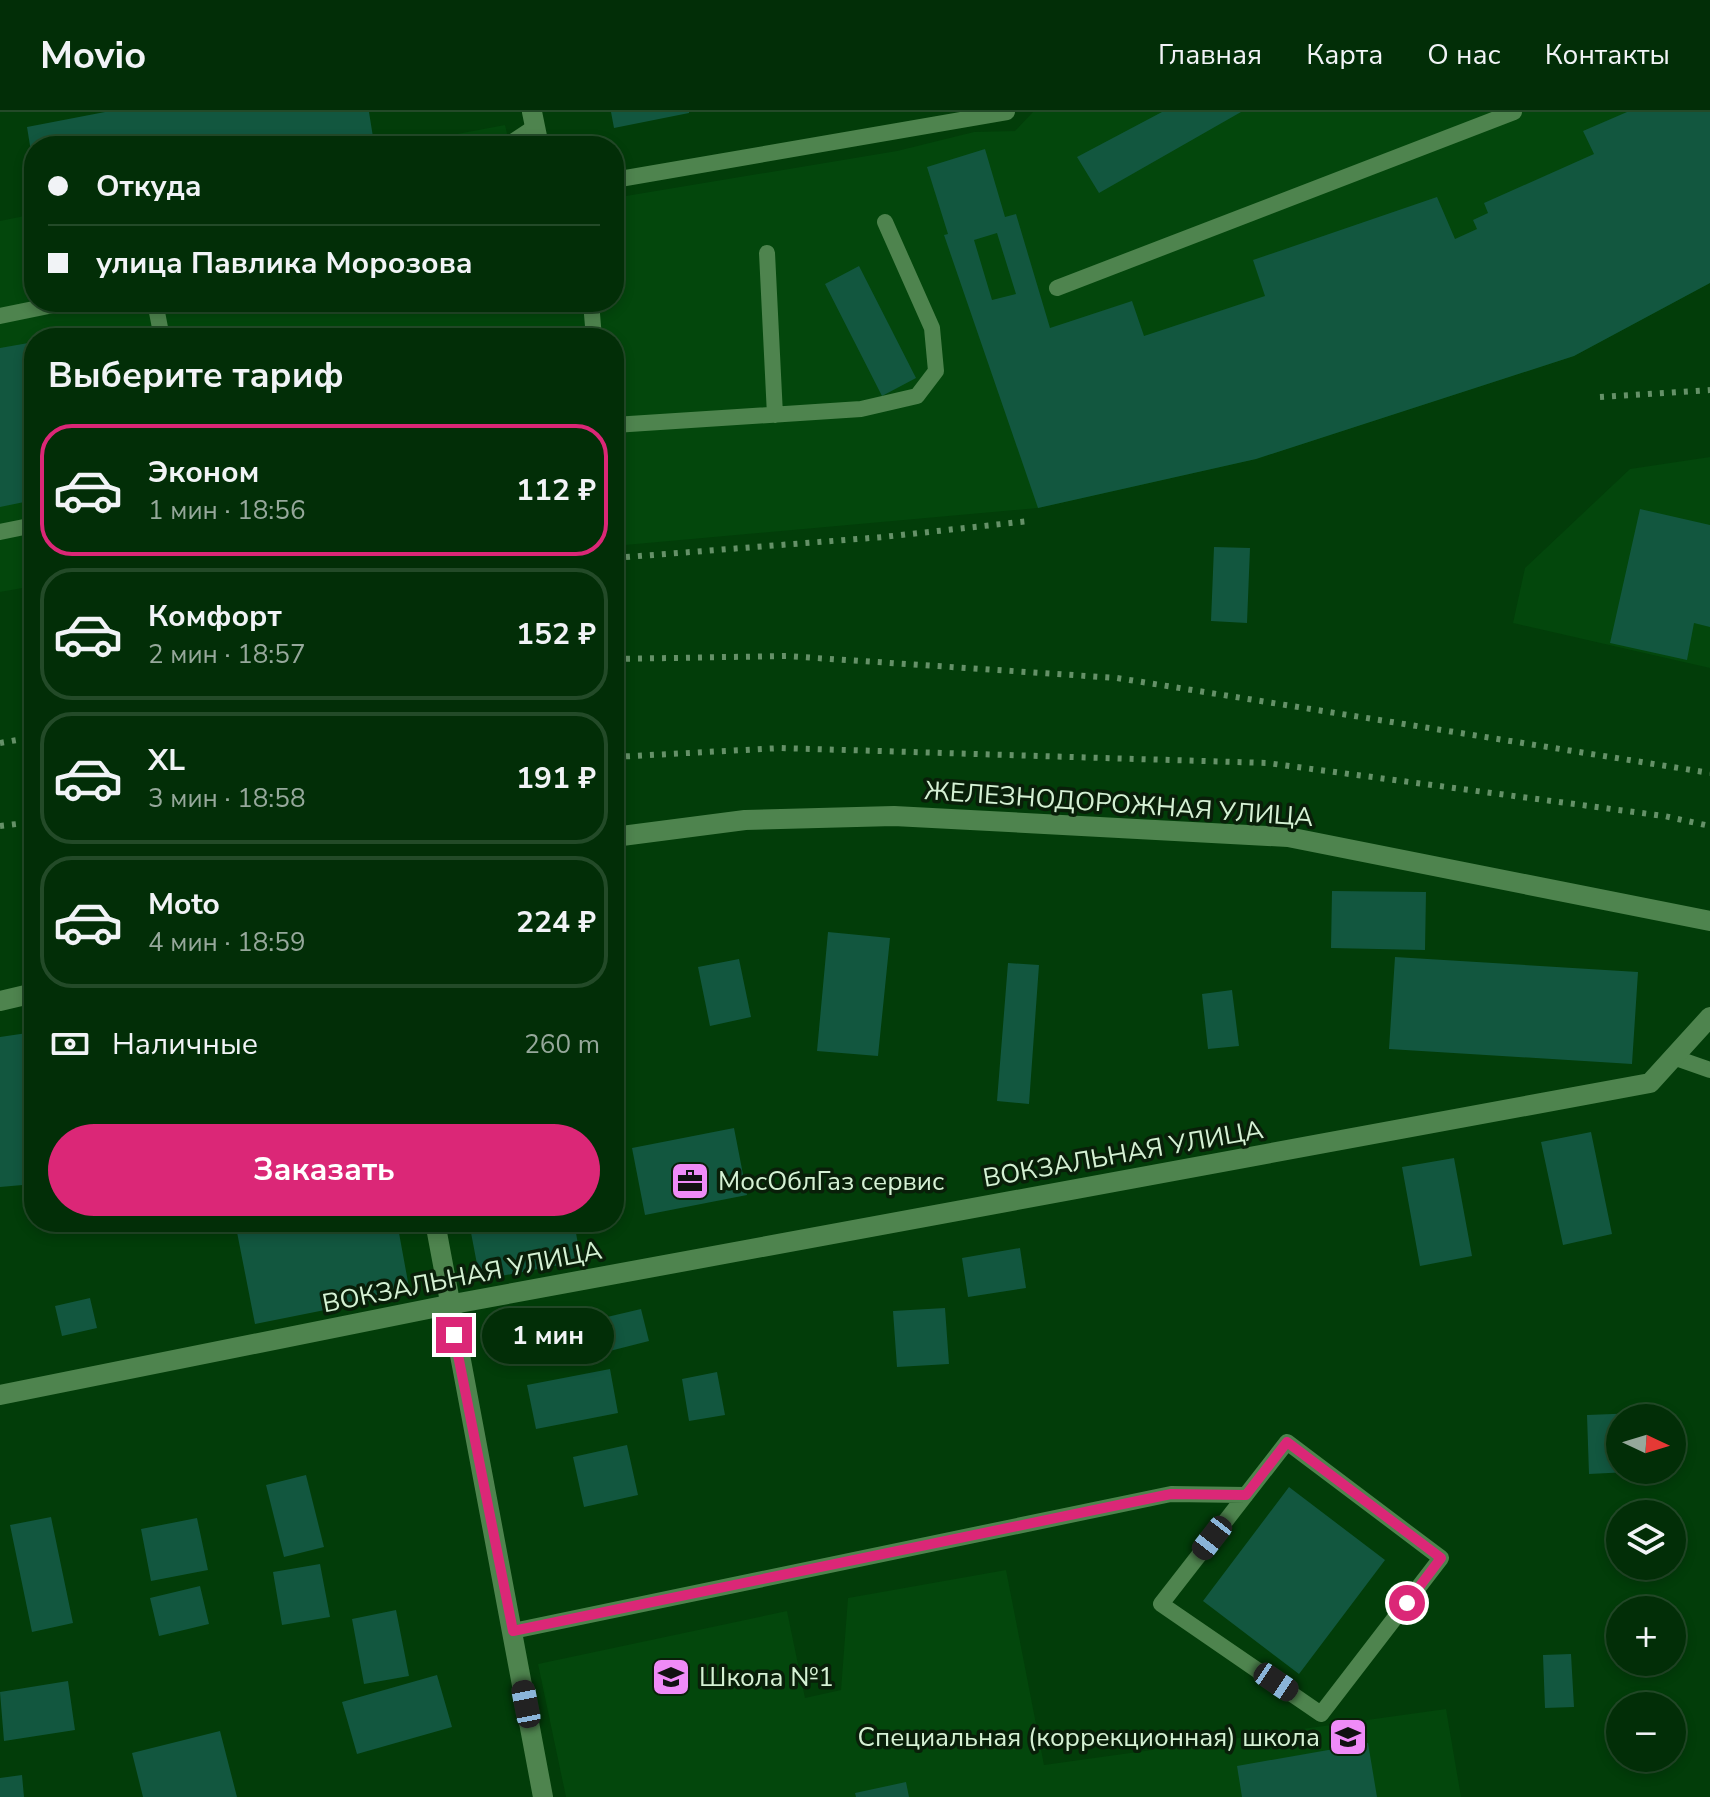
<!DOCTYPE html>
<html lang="ru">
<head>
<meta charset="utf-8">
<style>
	body { margin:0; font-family:"Nunito Sans",sans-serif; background:#0c3611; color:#f1f3f6; height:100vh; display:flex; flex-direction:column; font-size:30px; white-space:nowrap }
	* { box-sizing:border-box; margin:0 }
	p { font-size:26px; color:#96a89b }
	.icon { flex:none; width:44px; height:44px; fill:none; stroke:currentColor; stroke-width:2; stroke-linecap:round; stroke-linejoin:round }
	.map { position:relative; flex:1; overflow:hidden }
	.details { position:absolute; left:24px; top:216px; width:600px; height:904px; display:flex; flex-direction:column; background:#022e07; border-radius:32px; box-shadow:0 4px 12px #0003,0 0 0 2px #234a28 }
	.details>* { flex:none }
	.banner { position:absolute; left:24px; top:24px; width:600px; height:176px; border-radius:32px; box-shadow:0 4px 12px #0003,0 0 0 2px #234a28; display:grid; align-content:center; height:176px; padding:0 24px; background:#022e07 }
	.needle { width:52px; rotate:94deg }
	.fabs { position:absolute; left:1606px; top:1292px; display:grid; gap:16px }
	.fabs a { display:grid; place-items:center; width:80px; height:80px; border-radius:50%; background:#022e07; box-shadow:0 4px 12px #0003,0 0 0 2px #234a28; font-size:40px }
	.end { position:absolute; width:36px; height:36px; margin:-18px; border:10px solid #db2777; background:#fff; box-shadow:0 0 0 4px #fff }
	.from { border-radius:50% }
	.bubble { position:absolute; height:56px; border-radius:28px; background:#022e07; box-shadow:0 4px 12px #0003,0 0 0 2px #234a28; font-size:26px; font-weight:700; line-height:56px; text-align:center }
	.car { position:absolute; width:24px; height:48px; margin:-24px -12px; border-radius:10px; box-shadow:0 0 6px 2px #0007; background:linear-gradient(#222 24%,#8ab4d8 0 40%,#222 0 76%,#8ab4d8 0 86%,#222 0) }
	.banner b { display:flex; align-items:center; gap:28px; height:76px; font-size:30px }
	.banner b+b { border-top:2px solid #234a28 }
	.banner i { width:20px; height:20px; background:#f1f3f6 }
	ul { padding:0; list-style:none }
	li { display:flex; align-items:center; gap:24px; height:132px; margin:0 16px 12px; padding:0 8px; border:4px solid #234a28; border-radius:32px }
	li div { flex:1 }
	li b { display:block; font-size:30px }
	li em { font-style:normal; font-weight:700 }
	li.selected { border-color:#db2777 }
	li>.icon { width:72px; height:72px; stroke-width:1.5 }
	h2 { padding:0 24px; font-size:36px; line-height:96px }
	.pay { display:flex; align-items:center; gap:20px; height:88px; padding:0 24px; font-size:30px }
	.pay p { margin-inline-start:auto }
	.button { display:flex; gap:16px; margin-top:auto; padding:16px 24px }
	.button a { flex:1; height:92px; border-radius:48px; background:#db2777; color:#fff; font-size:32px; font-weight:700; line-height:92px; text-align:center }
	header { display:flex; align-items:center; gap:48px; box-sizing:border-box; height:112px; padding:0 40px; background:#022e07; border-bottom:2px solid #234a28 }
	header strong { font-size:38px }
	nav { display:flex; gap:44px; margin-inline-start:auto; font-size:28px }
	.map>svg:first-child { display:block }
	.built { fill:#03470c }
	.building { fill:#12573f; fill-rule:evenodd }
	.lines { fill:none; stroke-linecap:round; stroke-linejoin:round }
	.service { stroke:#4e844e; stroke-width:16 }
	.minor { stroke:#4e844e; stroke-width:20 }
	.tertiary { stroke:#4e844e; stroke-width:20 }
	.rail { stroke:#659168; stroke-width:6; stroke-dasharray:4 8; stroke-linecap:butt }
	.route { stroke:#db2777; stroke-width:10 }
	.labels { text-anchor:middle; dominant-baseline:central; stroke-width:7; stroke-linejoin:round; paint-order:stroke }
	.street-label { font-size:26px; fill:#d5f1d4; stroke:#091f09 }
	.poi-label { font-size:26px; fill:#d5f1d4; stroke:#091f09; text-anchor:start }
</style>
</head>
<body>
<header>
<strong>Movio</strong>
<nav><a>Главная</a><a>Карта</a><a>О нас</a><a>Контакты</a></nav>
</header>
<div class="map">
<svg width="1710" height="1685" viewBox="0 0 1710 1685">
	<rect width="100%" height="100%" fill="#023d09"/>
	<path class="built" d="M1033,0H1710V171L1574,244L1256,347L1038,396L614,434V226H34V474L0,480V109L34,102V190H614V86L897,39L974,20L1015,19Z
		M505,13L510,34H393Z
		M1710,345V556L1513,511L1525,456L1630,357Z
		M1006,1458L1044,1653L1446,1597L1461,1685H566L538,1552L787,1499L805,1586L841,1578L848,1486Z"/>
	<path class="building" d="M105,0H369L373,25L324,34H34L32,46L27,15Z
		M611,0H689V1L614,16Z
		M1162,0H1241L1099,81L1077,45Z
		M1627,0H1710V171L1574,244L1256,347L1038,396L944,123L948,122L927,55L985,37L1005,105L1016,102L1050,216L1132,189L1144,224L1265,184L1253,148L1437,85L1455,127L1477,117L1473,108L1488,101L1484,91L1594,42L1583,19ZM997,121L1016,182L992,188L974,128Z
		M859,154L916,266L882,284L825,172Z
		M34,230V388L0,395V236Z
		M1640,397L1710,413V515L1694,511L1687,548L1610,531Z
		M1214,435L1250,436L1247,511L1211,509Z
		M1332,779L1426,780L1425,838L1331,836Z
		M828,820L890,826L878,944L817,939Z
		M1395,845L1638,860L1632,952L1389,937Z
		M739,847L751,905L710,914L698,855Z
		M1008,851L1039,853L1029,992L997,989Z
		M1232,878L1239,934L1208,937L1202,882Z
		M34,920V1072L0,1075V925Z
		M734,1016L747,1083L645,1103L632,1036Z
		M1591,1020L1612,1122L1563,1133L1541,1030Z
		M1454,1046L1472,1144L1420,1154L1402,1055Z
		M235,1110H397L410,1181L255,1212Z
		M469,1110H574L581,1149L480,1168Z
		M1020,1136L1026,1176L968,1185L962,1146Z
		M90,1186L97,1216L62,1224L55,1194Z
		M945,1196L949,1252L897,1255L893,1199Z
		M641,1197L649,1229L598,1242L590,1209Z
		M610,1257L618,1301L536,1317L527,1273Z
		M717,1260L725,1303L689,1309L682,1267Z
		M1639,1301L1640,1306H1620V1358L1629,1360L1589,1362L1587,1303Z
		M627,1333L638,1383L584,1395L573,1345Z
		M306,1363L324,1435L284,1445L266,1373Z
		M1289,1375L1385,1448L1299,1562L1203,1489Z
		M51,1405L73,1511L32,1520L10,1413Z
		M197,1406L208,1458L151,1469L141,1417Z
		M320,1452L330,1505L282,1513L273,1460Z
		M200,1474L209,1512L159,1524L150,1486Z
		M396,1498L409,1564L364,1572L352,1507Z
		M1571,1542L1574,1595L1545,1596L1543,1543Z
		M437,1563L452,1615L357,1642L342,1590Z
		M68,1569L75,1618L4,1629L0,1580Z
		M220,1619L237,1685H143L132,1641Z
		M1368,1631L1377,1685H1242L1237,1654Z
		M22,1663L24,1685H0V1666Z
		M906,1670L909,1685H856L855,1681Z"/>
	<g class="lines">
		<path class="service" d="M506,34L535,15
			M614,68L1007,0
			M767,141L775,303
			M1057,176L1514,0
			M155,190L162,226
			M591,190L594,226
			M0,204L68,190
			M614,313L861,297L917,284L936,259L932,216L885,110
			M0,420L34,413
			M1673,945L1710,958
			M1287,1330L1441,1446L1321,1602L1161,1492Z
			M513,1519L1171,1382L1246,1383"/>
		<path class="minor" d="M532,0L539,34
			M435,1110L543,1685
			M0,1283L448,1193L1650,971L1710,905"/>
		<path class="tertiary" d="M614,725L745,708L894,704L1288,725L1710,809
			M0,889L34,881"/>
		<path class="rail" d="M1600,285L1710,278
			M614,446L883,425L1029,409
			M614,547L786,544L1117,566L1710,661
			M0,631L34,625
			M614,645L781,636L1267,651L1664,704L1710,714
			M0,714L34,710"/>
	</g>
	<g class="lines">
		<path class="route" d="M454,1223L513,1519L1171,1382L1246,1383L1287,1330L1441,1446L1407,1491"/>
	</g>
	<defs>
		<symbol id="office-square" viewBox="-11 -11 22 22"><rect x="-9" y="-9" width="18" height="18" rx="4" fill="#ef8bf7" stroke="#091f09"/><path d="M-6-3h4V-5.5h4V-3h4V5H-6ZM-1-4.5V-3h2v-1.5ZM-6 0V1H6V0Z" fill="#111"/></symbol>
		<symbol id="school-square" viewBox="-11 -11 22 22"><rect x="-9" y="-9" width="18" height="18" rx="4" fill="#ef8bf7" stroke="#091f09"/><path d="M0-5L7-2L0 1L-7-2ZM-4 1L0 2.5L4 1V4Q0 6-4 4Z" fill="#111"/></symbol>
	</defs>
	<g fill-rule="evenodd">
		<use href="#office-square" x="668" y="1047" width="44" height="44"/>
		<use href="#school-square" x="649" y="1543" width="44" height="44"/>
		<use href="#school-square" x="1326" y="1603" width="44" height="44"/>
	</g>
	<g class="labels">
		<g class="street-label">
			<text transform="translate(1119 692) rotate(4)">ЖЕЛЕЗНОДОРОЖНАЯ УЛИЦА</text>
			<text transform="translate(1123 1042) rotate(-10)">ВОКЗАЛЬНАЯ УЛИЦА</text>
			<text transform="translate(462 1165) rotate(-11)">ВОКЗАЛЬНАЯ УЛИЦА</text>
		</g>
		<g class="poi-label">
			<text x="718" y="1069">МосОблГаз сервис</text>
			<text x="699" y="1565">Школа №1</text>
			<text x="1320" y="1625" text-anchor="end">Специальная (коррекционная) школа</text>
		</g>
	</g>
</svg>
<div class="fabs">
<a><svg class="needle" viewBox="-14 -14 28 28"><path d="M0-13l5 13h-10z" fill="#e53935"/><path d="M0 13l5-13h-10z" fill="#96a89b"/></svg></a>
<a><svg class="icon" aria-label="layers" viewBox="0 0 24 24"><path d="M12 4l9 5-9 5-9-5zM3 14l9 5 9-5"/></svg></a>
<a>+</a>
<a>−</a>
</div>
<i class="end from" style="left:1407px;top:1491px"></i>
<i class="end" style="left:454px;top:1223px"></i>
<div class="bubble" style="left:482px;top:1196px;width:132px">1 мин</div>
<i class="car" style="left:1212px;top:1426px;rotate:218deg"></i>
<i class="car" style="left:1276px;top:1570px;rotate:124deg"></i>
<i class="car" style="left:526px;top:1592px;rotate:349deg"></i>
<div class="banner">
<b><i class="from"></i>Откуда</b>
<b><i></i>улица Павлика Морозова</b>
</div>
<section class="details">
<h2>Выберите тариф</h2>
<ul>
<li class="selected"><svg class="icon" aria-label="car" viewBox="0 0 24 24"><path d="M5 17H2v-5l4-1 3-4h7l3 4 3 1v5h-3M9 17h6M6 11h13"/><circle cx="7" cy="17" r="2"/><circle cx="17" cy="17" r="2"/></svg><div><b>Эконом</b><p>1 мин · 18:56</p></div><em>112 ₽</em></li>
<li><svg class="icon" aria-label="car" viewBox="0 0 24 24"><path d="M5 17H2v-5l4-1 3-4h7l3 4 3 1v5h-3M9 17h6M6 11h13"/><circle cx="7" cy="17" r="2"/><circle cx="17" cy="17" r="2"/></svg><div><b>Комфорт</b><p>2 мин · 18:57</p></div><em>152 ₽</em></li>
<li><svg class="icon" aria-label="car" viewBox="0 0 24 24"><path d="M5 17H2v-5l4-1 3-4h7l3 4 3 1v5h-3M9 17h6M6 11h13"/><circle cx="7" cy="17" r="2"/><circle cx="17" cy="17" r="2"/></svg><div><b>XL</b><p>3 мин · 18:58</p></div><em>191 ₽</em></li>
<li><svg class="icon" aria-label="car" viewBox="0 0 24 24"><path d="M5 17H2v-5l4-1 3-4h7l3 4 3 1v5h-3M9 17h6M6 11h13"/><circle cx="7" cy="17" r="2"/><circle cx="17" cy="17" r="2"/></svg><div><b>Moto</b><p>4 мин · 18:59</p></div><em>224 ₽</em></li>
</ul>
<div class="pay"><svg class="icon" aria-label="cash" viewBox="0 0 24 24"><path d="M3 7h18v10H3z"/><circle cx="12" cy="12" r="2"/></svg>Наличные<p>260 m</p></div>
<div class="button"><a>Заказать</a></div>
</section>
</div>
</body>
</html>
